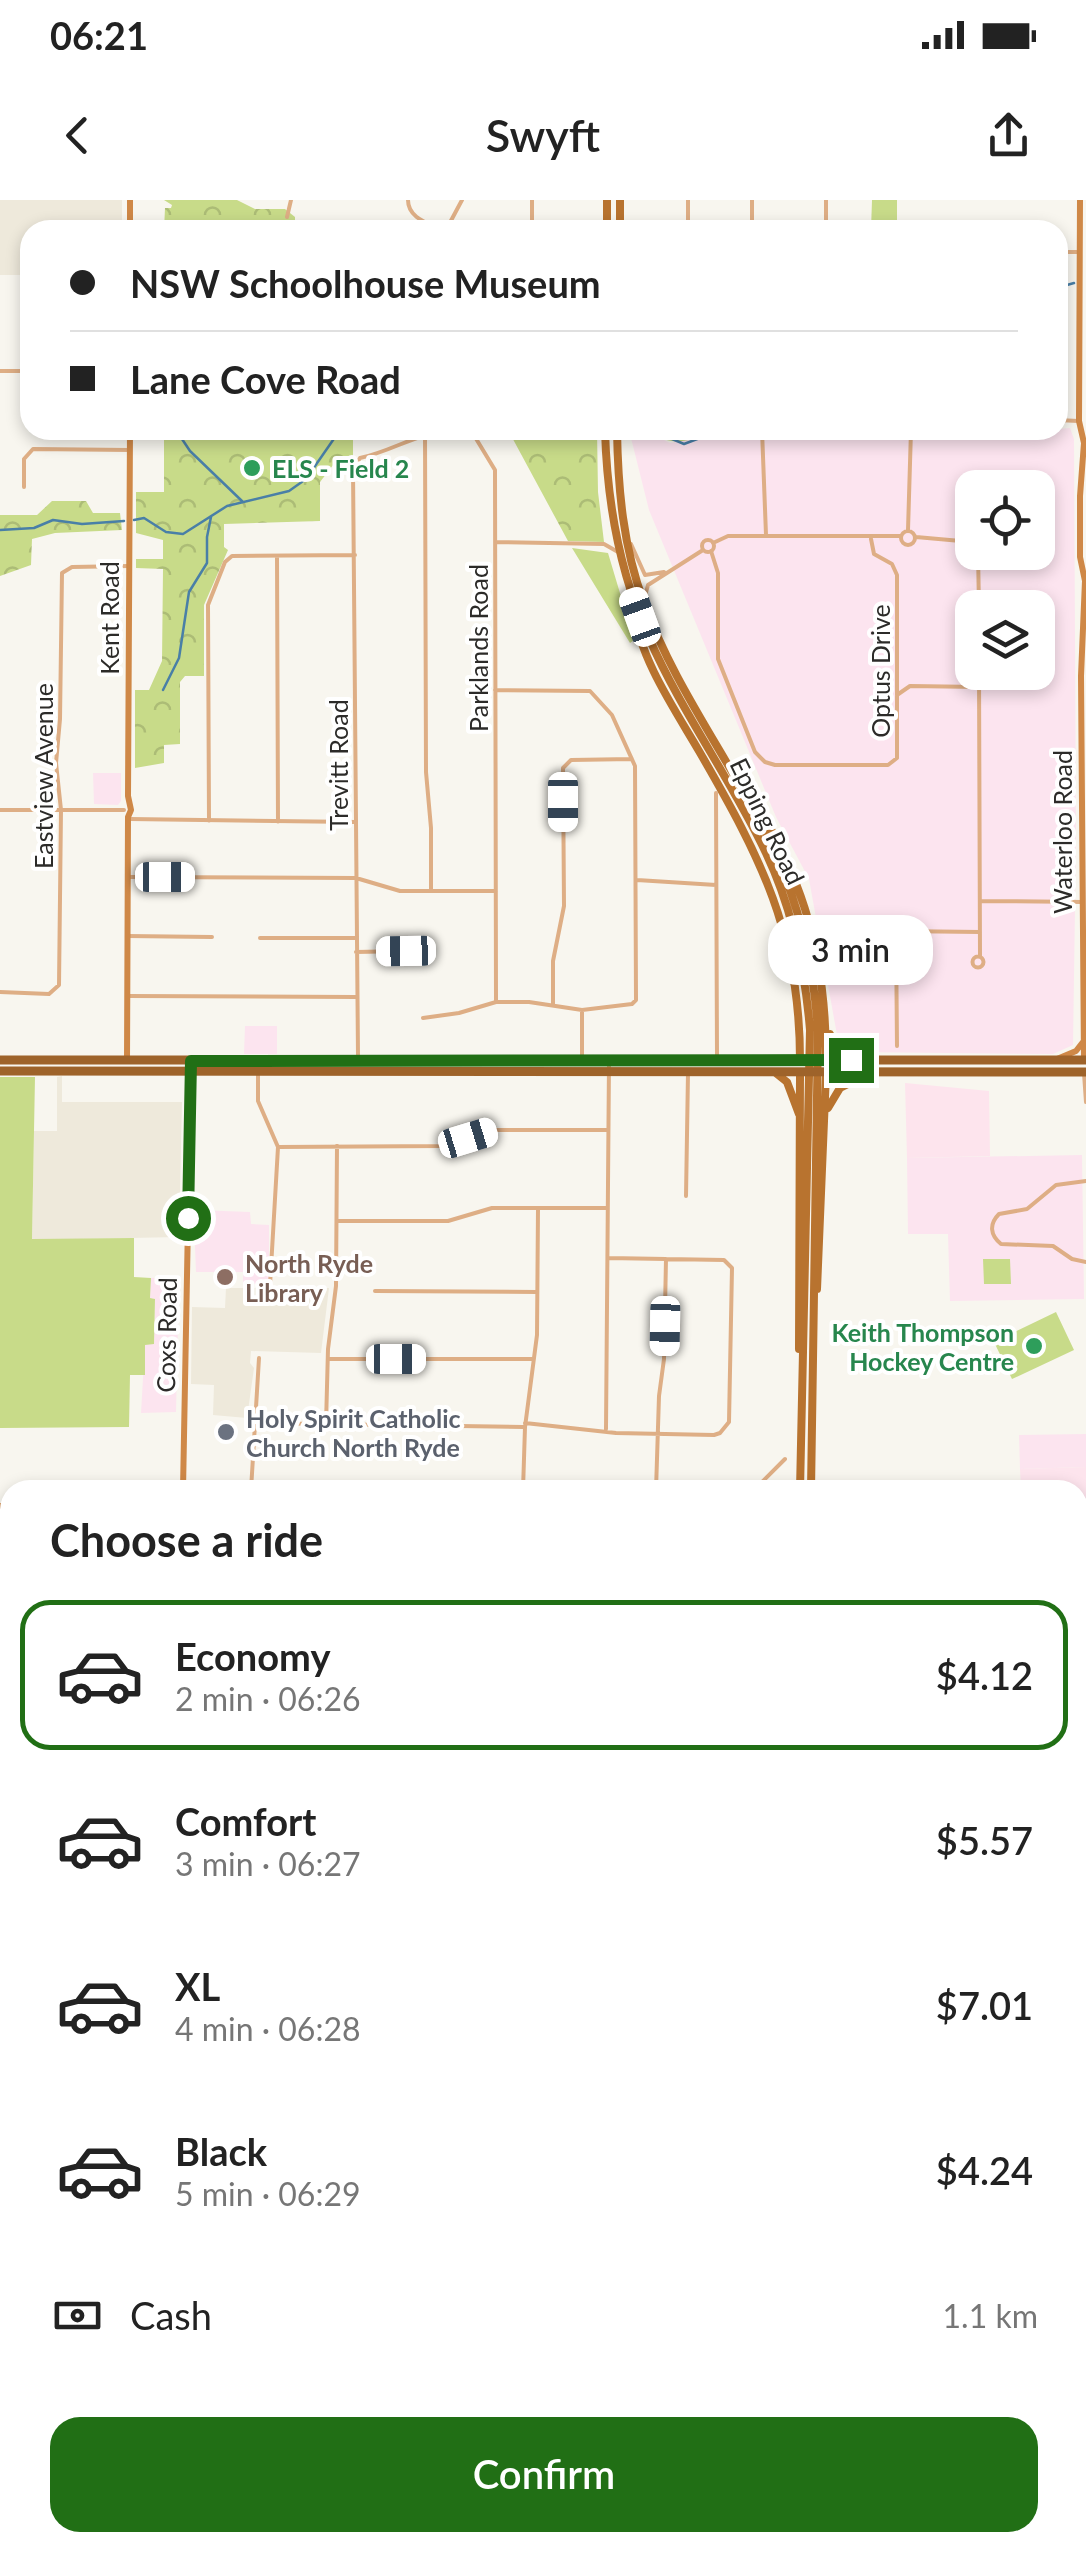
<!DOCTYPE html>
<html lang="en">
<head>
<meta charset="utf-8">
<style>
	body { margin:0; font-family:Lato,sans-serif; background:#f6f6f6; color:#222; height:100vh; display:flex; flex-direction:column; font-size:38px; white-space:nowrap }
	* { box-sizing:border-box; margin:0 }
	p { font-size:32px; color:#767676 }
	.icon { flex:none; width:55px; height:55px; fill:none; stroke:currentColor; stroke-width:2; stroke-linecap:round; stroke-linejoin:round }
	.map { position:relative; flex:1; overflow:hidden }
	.side { position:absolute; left:0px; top:1280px; width:1088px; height:1072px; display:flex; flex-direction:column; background:#fff; border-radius:30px 30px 0 0; box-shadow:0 5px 15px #0003 }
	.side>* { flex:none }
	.hud { position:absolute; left:20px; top:20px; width:1048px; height:220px; border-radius:30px; box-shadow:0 5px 15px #0003; display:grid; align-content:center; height:220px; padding:0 50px; background:#fff }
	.controls { position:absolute; left:955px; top:270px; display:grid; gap:20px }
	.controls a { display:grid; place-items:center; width:100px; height:100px; border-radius:20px; background:#fff; box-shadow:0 5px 15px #0003; font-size:50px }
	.end { position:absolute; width:45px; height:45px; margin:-22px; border:12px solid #216f15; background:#fff; box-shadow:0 0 0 5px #fff }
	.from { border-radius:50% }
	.bubble { position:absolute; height:70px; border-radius:30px; background:#fff; box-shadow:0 5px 15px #0003; font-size:32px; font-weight:600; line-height:70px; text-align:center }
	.car { position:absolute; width:30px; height:60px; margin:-30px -15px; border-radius:12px; box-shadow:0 0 8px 2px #0007; background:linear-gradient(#fff 24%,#345 0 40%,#fff 0 76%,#345 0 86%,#fff 0) }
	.hud b { display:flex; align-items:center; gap:35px; height:95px; font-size:38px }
	.hud b+b { border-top:2px solid #e0e0e0 }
	.hud i { width:25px; height:25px; background:#222 }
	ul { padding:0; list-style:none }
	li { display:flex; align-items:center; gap:30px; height:150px; margin:0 20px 15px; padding:0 30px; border:5px solid transparent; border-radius:30px }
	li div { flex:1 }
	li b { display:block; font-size:38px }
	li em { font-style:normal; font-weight:600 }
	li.selected { border-color:#216f15 }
	li>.icon { width:90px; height:90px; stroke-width:1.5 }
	h2 { padding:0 50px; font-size:45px; line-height:120px }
	.pay { display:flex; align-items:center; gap:25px; height:110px; padding:0 50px; font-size:38px }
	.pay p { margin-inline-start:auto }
	.cta { display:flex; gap:20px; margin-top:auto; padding:20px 50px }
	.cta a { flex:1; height:115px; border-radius:30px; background:#216f15; color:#fff; font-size:40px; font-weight:600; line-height:115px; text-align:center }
	.status { display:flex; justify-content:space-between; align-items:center; height:70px; padding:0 50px; background:#fff; direction:ltr }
	.status svg { height:28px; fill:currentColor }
	header { display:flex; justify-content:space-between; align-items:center; height:130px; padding:0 50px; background:#fff; font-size:45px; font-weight:600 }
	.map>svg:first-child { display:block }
	.commercial { fill:#fce4ef; fill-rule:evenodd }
	.industrial { fill:#fde4ed }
	.built { fill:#eee9db }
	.green { fill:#c8db89 }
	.forest { fill:url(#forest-crowns) }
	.cemetery { fill:url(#cemetery-stones) }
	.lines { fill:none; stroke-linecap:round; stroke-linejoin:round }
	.stream { stroke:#497fa7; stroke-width:2.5 }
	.street { stroke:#deae85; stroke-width:4 }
	.secondary { stroke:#cf8847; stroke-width:6 }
	.primary { stroke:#b8732f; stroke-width:8 }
	.highway { stroke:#9e632a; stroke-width:9 }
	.route { stroke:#216f15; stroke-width:12 }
	.leisure-dot { fill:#2e9e5b; stroke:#fff; stroke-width:4 }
	.education-dot { fill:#8d6e63; stroke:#fff; stroke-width:4 }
	.worship-dot { fill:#6b7280; stroke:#fff; stroke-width:4 }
	.labels { text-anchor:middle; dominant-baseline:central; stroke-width:8; stroke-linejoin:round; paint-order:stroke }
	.leisure-label { font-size:25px; font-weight:bold; fill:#27864d; stroke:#fff; text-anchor:start }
	.street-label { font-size:25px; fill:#2c2b29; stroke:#fff }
	.education-label { font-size:25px; font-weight:bold; fill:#785e54; stroke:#fff; text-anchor:start }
	.worship-label { font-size:25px; font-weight:bold; fill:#5b616d; stroke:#fff; text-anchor:start }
</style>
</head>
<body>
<div class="status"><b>06:21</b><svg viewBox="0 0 49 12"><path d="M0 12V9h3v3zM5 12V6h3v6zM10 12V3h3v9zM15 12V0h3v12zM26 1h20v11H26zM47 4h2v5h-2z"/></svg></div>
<header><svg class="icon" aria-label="back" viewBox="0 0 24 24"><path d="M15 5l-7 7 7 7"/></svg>Swyft<svg class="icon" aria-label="share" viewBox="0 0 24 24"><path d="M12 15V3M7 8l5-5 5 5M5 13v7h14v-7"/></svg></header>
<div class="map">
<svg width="1086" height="2351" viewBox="0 0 1086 2351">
	<defs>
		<pattern id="forest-crowns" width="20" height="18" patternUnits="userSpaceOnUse" patternTransform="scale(2.5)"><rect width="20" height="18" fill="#c8db89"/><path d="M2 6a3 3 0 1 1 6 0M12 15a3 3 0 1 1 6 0" fill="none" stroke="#acbc76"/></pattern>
		<pattern id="cemetery-stones" width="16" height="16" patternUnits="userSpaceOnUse" patternTransform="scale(2.5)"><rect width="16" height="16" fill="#c8db89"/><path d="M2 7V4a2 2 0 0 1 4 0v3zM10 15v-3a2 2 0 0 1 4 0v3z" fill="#acbc76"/></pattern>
	</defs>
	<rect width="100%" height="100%" fill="#f8f6ef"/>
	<path class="commercial" d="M1070,228L1074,239L1076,639L1073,845L1053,854L850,852L837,835L809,679L776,617L649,310L629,230H644L670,243L730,232L750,236L768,230H980L981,235ZM972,288H1038V352H972ZM972,408H1038V472H972Z
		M93,573H121V601L118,605L94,604Z
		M245,826H277V854H244Z
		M1082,955L1084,1099L950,1101L948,1034H908L907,958Z
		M197,1010L250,1012L251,1024L269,1025V1084H243V1072H196L194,1022Z
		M179,1077L176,1212L141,1213L145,1144H154L155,1099L150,1098L151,1078Z
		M1086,1234V1267L1020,1269L1019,1235Z
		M1078,2059H1086V2351H824L823,2343L1078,2342Z"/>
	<path class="industrial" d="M905,883L989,891L990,956L907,958Z
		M1086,1267V1298L1078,1299V1290H1021L1020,1269Z"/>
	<path class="built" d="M0,0H122V30H30V75H0Z
		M62,876V902H182L179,1037L32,1040L34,931H57V877Z
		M226,1088H329L321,1153L251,1151L250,1163L254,1168L247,1218L213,1215L214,1185L191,1184L192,1107L225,1108Z
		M0,1315H10V1845H0Z"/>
	<path class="green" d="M572,348L608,353L634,440L630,443Z
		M0,877H35L32,1039L134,1038V1077L151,1078L150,1098L155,1099L154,1144L145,1145V1175H130L129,1227L0,1228Z
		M983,1059H1010L1011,1084H984Z
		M1056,1112L1074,1150L1012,1179L994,1142Z
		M0,1578L10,1581V1664L0,1668Z"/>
	<path class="forest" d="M164,0H237L255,9H285L295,17V28L299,30H164L165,8H171L172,5Z
		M872,0H897V30H871Z
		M164,230H353V256H340L320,282V321L224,324V347L228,350L204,405V476H185L180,482V544L164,545V563L135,568V490H149L162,461L163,369L136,368V359H163V340L136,333V292H164Z
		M508,230H597L598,292L604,342L568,341Z
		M644,230H768C752,235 744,231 729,232C690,234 683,253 644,230Z
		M52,301H86L93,313H120L122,330L55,333L32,339L31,365L0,376V315H37Z
		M10,2145V2250L0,2294V2146Z
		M776,2342L779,2351H482L478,2343Z"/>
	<path class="cemetery" d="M1086,1589V2042L1078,2043V1598Z"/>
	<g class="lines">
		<path class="stream" d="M1058,95L1067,85L1074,83
			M176,230L190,251L243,302
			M651,230L684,244L721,230
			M134,320L144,318L166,332L183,334L227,306L289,291L306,279L340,230
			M0,330L34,328L53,320L82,324L124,321
			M163,490L179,458L189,392L207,363V337L211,317
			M0,2199L7,2150L5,2122L10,2108
			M731,2342L732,2351"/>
		<path class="street" d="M408,0C408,18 428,23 442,30
			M826,0V30
			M287,17L291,0
			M446,30L462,0
			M532,30V0
			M688,30V0
			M752,30V0
			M1058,52H1078
			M23,106L30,107
			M0,171H30
			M1058,220L1078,221
			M762,230L766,335
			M425,233L426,572L431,628V691
			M24,287V259L33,249L130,250
			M908,330L911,230
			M901 338a7 7 0 1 1 14 0a7 7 0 1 1-14 0Z
			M916,337L972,342
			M702 346a6 6 0 1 1 12 0a6 6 0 1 1-12 0Z
			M496,342L604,344L618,352
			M713,343L728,336H901
			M631,344L645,375L664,372
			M711,351L718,373V459L755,552L765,562L775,565H888L897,558V375L892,364L874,354L871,339
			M978,352L979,408
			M277,356L278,622
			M645,396L648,385L703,350
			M979,472L980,757
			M897,495L910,486L979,487
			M716,593L717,857
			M0,610H124
			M130,619L355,622
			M209,621L208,405L225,362L232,356L355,355
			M128,677L356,678L400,691H496
			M637,680L716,685
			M980,701L1083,702
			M127,736L212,737
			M260,738H355
			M356,752L406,751
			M972.5 762a5.5 5.5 0 1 1 11 0a5.5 5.5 0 1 1-11 0Z
			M0,792L49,794L59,785L61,610L56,563L60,519L62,373L72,367L129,366
			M127,796L356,797
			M553,804V761L564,706L563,568L571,560L632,559
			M423,818L459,813L496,802H529L582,810L632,804L636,800L635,566L612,515L590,491L495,490
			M897,846L896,731L980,732
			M358,856L353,269L360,258C399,250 430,223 472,232L495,270L496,802
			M582,861V810
			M258,872V901L278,947L270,1085
			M1084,873L1086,902
			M278,947L444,946L493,930H608
			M1086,981L1056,985L1027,1009L999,1014C989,1024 990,1035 1001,1044L1053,1046L1072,1059L1086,1062
			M686,996L688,873
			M338,1021H448L492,1008H606
			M375,1091L537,1092
			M329,1159H534
			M253,1223L523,1227
			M525,1223L616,1233L714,1235L720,1233L729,1222L732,1068L724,1060L608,1058
			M326,1224L328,1149L336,1086L337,946
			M606,1229L609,862
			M251,1290L259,1158
			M523,1290L525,1227L537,1135L538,1009
			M656,1290L659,1196L664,1159L666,1059
			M754,1290L785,1259
			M1078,1309L1086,1308
			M1078,1380L1086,1369
			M0,1853H10
			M0,2029H10
			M1078,2050H1086
			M1078,2286L1086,2284
			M196,2342V2351
			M337,2342V2351
			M471,2342L475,2351
			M283,2351L286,2342
			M1078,2351L1086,2346"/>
		<path class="secondary" d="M1080,0L1079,221L1084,243L1080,296V357L1085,381L1081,476L1084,860
			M130,30V0
			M1057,859L1076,851L1083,842
			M127,861L128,617L131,610L128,596L130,230
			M183,1290L191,861
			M0,1306H10
			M396,2351L404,2342"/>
		<path class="primary" d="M607,30V0
			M620,30V0
			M605,230C607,301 620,374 649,438C682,513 731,579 766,653C793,710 805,769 810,830L800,1290
			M617,230C618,289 623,347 644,403C676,492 736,567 775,653C801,710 814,769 818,831L811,1290
			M635,412C638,456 677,513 699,551C761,658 800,733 800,860
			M736,570C799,667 826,744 826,860
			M830,834L837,855L845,859
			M777,874L787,882L799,914
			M828,908L840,888L868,874
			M817,1089L826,873
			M799,1149L800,874
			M1078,2091L1086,2107
			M785,2342L788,2351"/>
		<path class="highway" d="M0,860H1086
			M0,871L1086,872
			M1078,1503L1086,1489
			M1078,1517L1086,1504
			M1078,1530L1086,1517
			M1078,1551L1086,1536
			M793,2342L796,2351
			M802,2342L805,2351
			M813,2342L814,2351"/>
	</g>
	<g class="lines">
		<path class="route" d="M188,1018L191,861L851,860"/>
	</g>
	<g class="leisure-dot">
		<circle cx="252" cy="268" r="10"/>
		<circle cx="1034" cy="1146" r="10"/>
	</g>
	<circle class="education-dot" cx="225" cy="1077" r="10"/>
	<circle class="worship-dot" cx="226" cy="1232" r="10"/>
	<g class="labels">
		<g class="leisure-label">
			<text x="272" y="268">ELS - Field 2</text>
			<text x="1014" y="1132" text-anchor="end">Keith Thompson<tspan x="1014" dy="29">Hockey Centre</tspan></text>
		</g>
		<g class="street-label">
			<text transform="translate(109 418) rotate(-90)">Kent Road</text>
			<text transform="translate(478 448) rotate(-90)">Parklands Road</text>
			<text transform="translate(880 471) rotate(-90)">Optus Drive</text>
			<text transform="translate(338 565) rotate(-90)">Trevitt Road</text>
			<text transform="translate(43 576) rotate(-90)">Eastview Avenue</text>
			<text transform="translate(768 621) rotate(64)">Epping Road</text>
			<text transform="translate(1062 632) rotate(-90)">Waterloo Road</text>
			<text transform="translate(166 1135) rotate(-89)">Coxs Road</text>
		</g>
		<g class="education-label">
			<text x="245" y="1063">North Ryde<tspan x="245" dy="29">Library</tspan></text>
		</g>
		<g class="worship-label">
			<text x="246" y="1218">Holy Spirit Catholic<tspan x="246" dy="29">Church North Ryde</tspan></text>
		</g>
	</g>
</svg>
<div class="controls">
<a><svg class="icon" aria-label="locate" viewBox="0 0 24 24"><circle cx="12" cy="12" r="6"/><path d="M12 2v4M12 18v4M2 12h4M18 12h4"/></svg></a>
<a><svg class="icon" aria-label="layers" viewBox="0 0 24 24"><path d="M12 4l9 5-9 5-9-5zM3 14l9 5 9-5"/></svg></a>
</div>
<i class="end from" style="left:188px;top:1018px"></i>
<i class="end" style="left:851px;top:860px"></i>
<div class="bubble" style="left:768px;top:715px;width:165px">3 min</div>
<i class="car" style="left:640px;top:417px;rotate:340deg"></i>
<i class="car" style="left:563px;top:602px;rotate:180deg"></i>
<i class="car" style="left:165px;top:677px;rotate:90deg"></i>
<i class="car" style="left:406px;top:751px;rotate:269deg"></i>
<i class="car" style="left:468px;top:938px;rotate:73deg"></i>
<i class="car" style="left:665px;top:1126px;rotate:181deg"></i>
<i class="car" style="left:396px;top:1159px;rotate:90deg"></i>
<div class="hud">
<b><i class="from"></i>NSW Schoolhouse Museum</b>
<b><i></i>Lane Cove Road</b>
</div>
<section class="side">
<h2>Choose a ride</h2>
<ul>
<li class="selected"><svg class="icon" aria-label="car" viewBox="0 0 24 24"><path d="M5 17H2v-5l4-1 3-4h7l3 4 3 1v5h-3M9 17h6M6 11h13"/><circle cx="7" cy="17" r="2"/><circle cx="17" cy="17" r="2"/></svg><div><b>Economy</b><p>2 min · 06:26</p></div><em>$4.12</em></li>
<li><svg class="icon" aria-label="car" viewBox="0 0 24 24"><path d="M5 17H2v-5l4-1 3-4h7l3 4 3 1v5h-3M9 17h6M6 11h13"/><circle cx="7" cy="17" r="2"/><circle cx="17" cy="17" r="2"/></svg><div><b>Comfort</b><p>3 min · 06:27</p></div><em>$5.57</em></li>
<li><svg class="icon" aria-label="car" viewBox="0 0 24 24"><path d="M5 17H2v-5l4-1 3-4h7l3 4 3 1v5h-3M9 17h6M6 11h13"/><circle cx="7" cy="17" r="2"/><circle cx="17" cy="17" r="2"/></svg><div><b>XL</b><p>4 min · 06:28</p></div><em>$7.01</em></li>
<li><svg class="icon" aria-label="car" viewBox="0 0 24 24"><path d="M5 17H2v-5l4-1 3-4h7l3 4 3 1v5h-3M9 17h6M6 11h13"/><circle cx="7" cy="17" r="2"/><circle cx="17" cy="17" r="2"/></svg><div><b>Black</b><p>5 min · 06:29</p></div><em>$4.24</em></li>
</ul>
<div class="pay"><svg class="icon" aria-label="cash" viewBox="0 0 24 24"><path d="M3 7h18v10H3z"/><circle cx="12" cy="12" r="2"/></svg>Cash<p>1.1 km</p></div>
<div class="cta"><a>Confirm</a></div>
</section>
</div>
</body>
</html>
